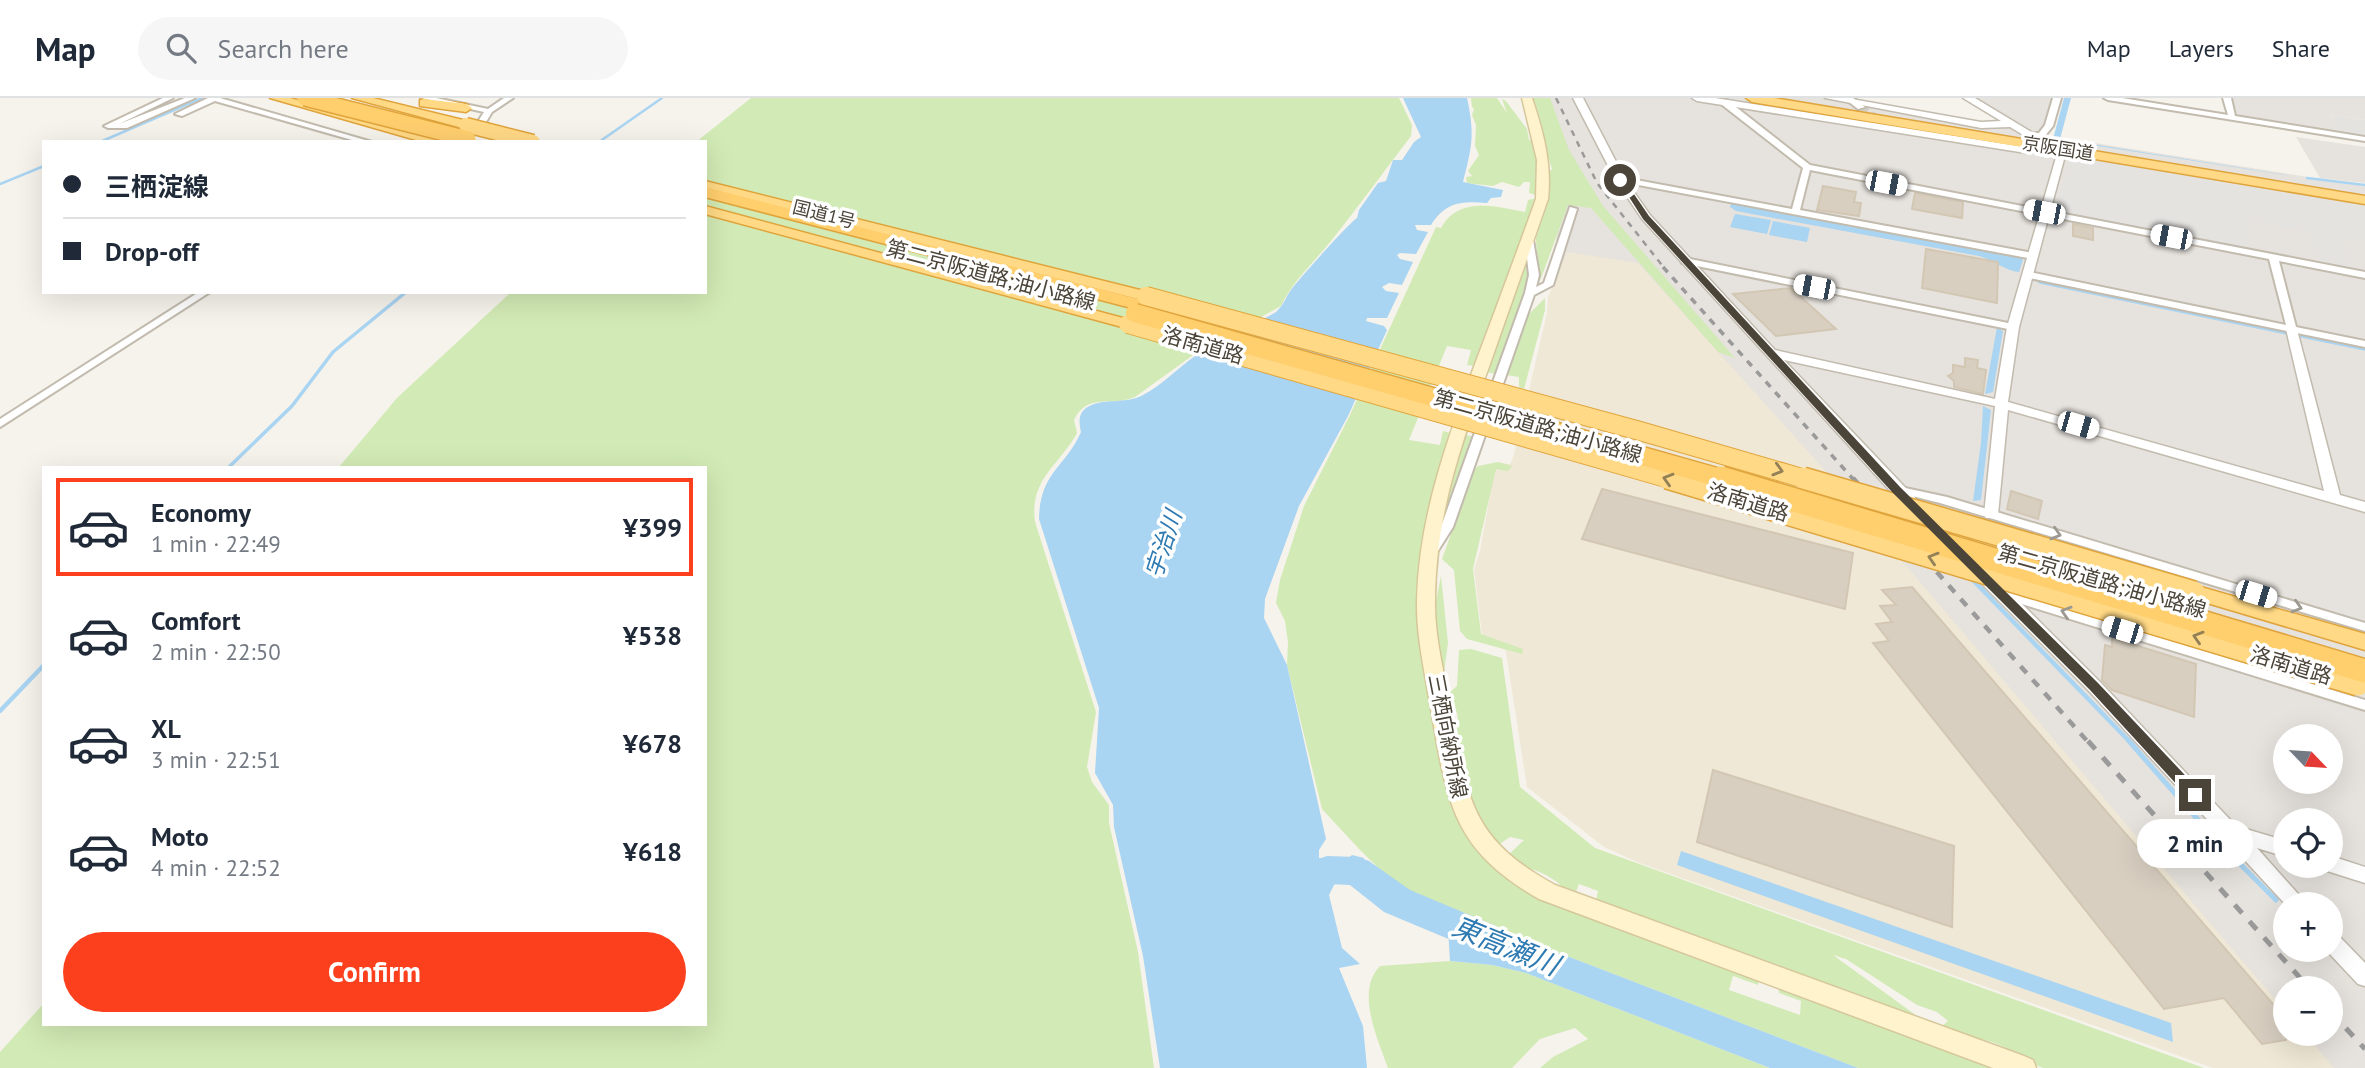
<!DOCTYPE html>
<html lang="en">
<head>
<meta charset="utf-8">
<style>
	body { margin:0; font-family:"PT Sans","Noto Sans JP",sans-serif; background:#f6f6f7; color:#1f2937; height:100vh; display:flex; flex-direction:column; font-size:26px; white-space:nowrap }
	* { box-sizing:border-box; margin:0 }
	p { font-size:23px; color:#747a83 }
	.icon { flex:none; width:38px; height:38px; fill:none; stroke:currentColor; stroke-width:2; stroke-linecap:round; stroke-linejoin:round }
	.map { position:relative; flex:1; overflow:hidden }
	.side { position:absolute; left:42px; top:368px; width:665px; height:560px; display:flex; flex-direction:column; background:#fff; border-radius:0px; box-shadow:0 7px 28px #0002 }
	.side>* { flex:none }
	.hud { position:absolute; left:42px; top:42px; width:665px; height:154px; border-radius:0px; box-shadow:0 7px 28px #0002; display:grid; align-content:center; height:154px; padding:0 21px; background:#fff }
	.needle { width:46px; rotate:115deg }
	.tools { position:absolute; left:2273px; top:626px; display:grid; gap:14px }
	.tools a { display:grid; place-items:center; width:70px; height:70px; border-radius:50%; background:#fff; box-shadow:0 7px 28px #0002; font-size:35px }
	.end { position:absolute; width:32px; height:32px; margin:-16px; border:9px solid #4b4439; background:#fff; box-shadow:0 0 0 4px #fff }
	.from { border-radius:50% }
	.bubble { position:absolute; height:49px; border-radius:24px; background:#fff; box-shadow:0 7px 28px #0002; font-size:23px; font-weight:700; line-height:49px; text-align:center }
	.car { position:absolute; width:21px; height:42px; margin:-21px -10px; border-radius:9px; box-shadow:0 0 5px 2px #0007; background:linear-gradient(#fff 24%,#345 0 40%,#fff 0 76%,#345 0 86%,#fff 0) }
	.hud b { display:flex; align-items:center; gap:24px; height:66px; font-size:26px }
	.hud b+b { border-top:2px solid #e0e1e3 }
	.hud i { width:18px; height:18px; background:#1f2937 }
	ul { padding:12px 0 0; list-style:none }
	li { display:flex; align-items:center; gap:21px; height:98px; margin:0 14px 10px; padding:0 7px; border:4px solid transparent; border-radius:0px }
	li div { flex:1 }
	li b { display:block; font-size:26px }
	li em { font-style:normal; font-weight:700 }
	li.selected { border-color:#fc3f1d }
	li>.icon { width:63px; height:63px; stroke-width:1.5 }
	.action { display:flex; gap:14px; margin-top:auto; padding:14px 21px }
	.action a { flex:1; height:80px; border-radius:42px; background:#fc3f1d; color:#fff; font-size:28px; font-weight:700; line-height:80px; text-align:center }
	header { display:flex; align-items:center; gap:42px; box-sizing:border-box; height:98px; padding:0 35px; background:#fff; border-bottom:2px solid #e0e1e3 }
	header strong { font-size:33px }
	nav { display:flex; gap:38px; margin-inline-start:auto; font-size:24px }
	.search { width:490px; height:63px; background:#f6f6f7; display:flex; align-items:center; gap:18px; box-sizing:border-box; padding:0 24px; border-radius:38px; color:#747a83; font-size:26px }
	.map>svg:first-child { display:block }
	.industrial { fill:#e6e2dd; fill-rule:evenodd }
	.education { fill:#efe8d6 }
	.green { fill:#d2eab5 }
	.parking { fill:#e5e3e0 }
	.water { fill:#a9d4f2 }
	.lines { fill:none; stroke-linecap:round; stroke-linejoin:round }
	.stream-far3 { stroke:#a9d4f2; stroke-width:2.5 }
	.stream-far2 { stroke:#a9d4f2; stroke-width:3.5 }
	.stream-far1 { stroke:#a9d4f2; stroke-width:4.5 }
	.stream { stroke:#a9d4f2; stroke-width:5 }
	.river { fill:#a9d4f2; fill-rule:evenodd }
	.building { fill:#d8cfc1; stroke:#d3c7b4; stroke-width:2 }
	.minor-tunnel { stroke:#d4d0c8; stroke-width:8; stroke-dasharray:8 4.5; stroke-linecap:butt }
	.minor-casing { stroke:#c2bbae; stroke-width:4 }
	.tertiary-casing { stroke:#c2bbae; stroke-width:3 }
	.secondary-casing { stroke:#d6c79b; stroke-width:3 }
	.trunk-casing { stroke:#e0a43c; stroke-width:3 }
	.motorway-casing { stroke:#e0a43c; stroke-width:3 }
	.minor { fill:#fff; fill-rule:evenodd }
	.tertiary { fill:#fff; fill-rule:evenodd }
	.secondary { fill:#fff3cd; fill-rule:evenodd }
	.trunk { fill:#ffd985; fill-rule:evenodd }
	.motorway { fill:#ffcf6e; fill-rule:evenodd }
	.rail-far3 { stroke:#9a9a9a; stroke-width:2.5; stroke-dasharray:6 6; stroke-linecap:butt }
	.rail-far2 { stroke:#9a9a9a; stroke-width:3.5; stroke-dasharray:7 7; stroke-linecap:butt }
	.rail-far1 { stroke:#9a9a9a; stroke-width:4.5; stroke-dasharray:9 9; stroke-linecap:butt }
	.rail { stroke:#9a9a9a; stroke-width:5; stroke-dasharray:11 11; stroke-linecap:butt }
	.trunk-bridge-far2-casing { stroke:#e0a43c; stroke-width:17; stroke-linecap:butt }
	.trunk-bridge-far1-casing { stroke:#e0a43c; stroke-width:20; stroke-linecap:butt }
	.trunk-bridge-casing { stroke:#e0a43c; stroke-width:24; stroke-linecap:butt }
	.motorway-bridge-far2-casing { stroke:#e0a43c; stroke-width:18; stroke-linecap:butt }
	.motorway-bridge-far1-casing { stroke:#e0a43c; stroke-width:21; stroke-linecap:butt }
	.motorway-bridge-casing { stroke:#e0a43c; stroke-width:26; stroke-linecap:butt }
	.trunk-bridge-far2 { stroke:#ffd985; stroke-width:14 }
	.trunk-bridge-far1 { stroke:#ffd985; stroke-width:18 }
	.trunk-bridge { stroke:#ffd985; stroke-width:21 }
	.motorway-bridge-far2 { stroke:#ffcf6e; stroke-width:15 }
	.motorway-bridge-far1 { stroke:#ffcf6e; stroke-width:18 }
	.motorway-bridge { stroke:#ffcf6e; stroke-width:23 }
	.oneway { stroke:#938057 }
	.oneway2 { stroke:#9c9892 }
	.route { fill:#4b4439 }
	.labels { text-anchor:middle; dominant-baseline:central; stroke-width:7; stroke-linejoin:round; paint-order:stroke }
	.far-street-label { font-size:18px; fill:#4b4439; stroke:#fff }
	.street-label { font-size:21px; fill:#4b4439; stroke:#fff }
	.water-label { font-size:23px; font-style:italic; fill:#2e7ab2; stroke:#fff }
	.near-water-label { font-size:28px; font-style:italic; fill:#2e7ab2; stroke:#fff }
</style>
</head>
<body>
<header>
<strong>Map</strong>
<div class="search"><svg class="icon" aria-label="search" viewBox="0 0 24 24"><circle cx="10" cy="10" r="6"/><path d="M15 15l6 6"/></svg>Search here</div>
<nav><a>Map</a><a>Layers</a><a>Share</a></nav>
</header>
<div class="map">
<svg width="2365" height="970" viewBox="0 0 2365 970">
	<rect width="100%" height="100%" fill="#f6f3ec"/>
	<path class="industrial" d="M1549,0H1836L2029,34L1975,0H2052L2043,32L2038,36L2365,88V970H2269L1587,719ZM2286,639H2331V684H2286ZM2286,723H2331V768H2286ZM2286,807H2331V852H2286ZM2286,891H2331V936H2286Z
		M2229,0H2365V22L2330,17L2336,33L2241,18L2234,16Z
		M2296,39L2365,49V85L2320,80Z"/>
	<path class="education" d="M1567,154L1638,165L1822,369L2285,913L2286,936H2305L2334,970H2213L1637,764L1604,749L1527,689L1505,548L1482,537L1474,471L1480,453L1496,365L1510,366L1513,360L1547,215L1548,199Z"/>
	<path class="green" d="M751,0H1399L1412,27L1411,38C1384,73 1358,109 1331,143C1314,164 1292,184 1281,208L1196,255L1135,299C1112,309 1087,294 1074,322L1077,335C1059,368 1029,381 1035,424L1096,614L1087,669L1092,684L1109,707V725L1138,854L1154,970H0V954L44,905V926H705V369H339L397,300L511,194H705V44H696Z
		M1471,0H1497L1507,15L1502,1L1506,3L1527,31L1529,42H1536L1539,98L1529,95L1530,84H1524L1519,89L1502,84L1493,88L1467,85L1466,79L1472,78L1468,73L1479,57L1475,48L1476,27L1472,17L1474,11L1472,9Z
		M1529,0H1550L1569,52L1603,108L1735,260L1718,254L1591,110L1568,107L1540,183L1535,134L1545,108L1549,74L1552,71Z
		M1536,100L1539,101L1475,268L1467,267L1471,252L1447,248L1409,342L1440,347L1443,333L1454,336L1427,434L1444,662L1501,770L1760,878L1758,887L1733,878L1729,892L1800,917L1801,903L1779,895L1778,884L2010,970H1858L1559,855L1539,851L1520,838L1447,812L1393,784L1360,752L1322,711L1287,567L1288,544L1285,523L1276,505L1280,482L1304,408L1349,319L1436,129L1441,130C1458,98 1496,108 1525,114L1528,102Z
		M1527,156C1535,196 1508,239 1496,276L1486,274L1526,167L1524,159Z
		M1545,200V212L1524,291L1519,289V279L1506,277L1526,219Z
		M1466,337L1475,339L1444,421L1456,362Z
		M1498,364L1512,368L1508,373L1496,371L1473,471L1481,536L1523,551L1522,556L1467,541L1460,533L1454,472L1442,461L1474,372L1478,368Z
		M1441,478L1448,545L1442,589L1433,518Z
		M1471,551L1502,560L1520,689L1595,750L2204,970H2043C2019,961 1996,936 1968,943L1943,927L1948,923L1937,914L1917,907L1846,861L1833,857L1939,934L1595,807L1598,793L1579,786L1574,799C1565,795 1564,789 1557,784C1546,776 1532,769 1519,770L1506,759L1524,742L1510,739L1494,750L1469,710L1450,629L1458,620L1453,600L1448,596L1457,588L1459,552Z
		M1450,863L1492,867L1526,875L1770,970H1540L1553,959L1588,941L1575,930L1540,941L1512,970H1388C1378,942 1355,893 1380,868Z"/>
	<path class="parking" d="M2330,17L2365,22V37L2336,33Z
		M2080,59L2365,107V144L2344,141L2354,171L2318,165L2309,134L2249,123L2252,152L2057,113L2058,107L2052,106L2053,102H2059L2061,92L2057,91V87L2062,88L2072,60Z"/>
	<path class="water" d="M1403,0H1467C1475,37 1472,48 1463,84L1503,92L1501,99L1491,100L1487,105C1461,103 1446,104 1431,127H1415L1417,132L1428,134L1416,156L1400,155L1397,157L1400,161L1413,164L1402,187L1389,185L1382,189L1386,193L1399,195L1387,220H1367L1366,223L1384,228L1387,232L1348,318L1299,408L1265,501L1264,520L1287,567L1326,741L1319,752V760L1344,764L1352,757L1364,760L1366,774L1356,784L1335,785L1329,797L1342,850L1360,866L1339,870L1363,928L1367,970H1160L1143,858L1114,729L1113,707L1095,675L1099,610L1039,421C1040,374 1065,370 1081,334C1079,325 1078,316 1086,310C1102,299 1125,307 1143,297C1162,287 1178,270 1195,258C1221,242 1250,229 1276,214C1284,207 1285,200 1291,192C1297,183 1352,122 1357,120L1359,112L1378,85L1386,83L1393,62H1402L1414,44L1421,39Z
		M2064,0H2071L2060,41L2311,81L2053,41Z
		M1732,104L2018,158L2023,162L2019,174C2006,173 1993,162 1979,158L1736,113L1730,109Z
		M1735,116L1771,122L1767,136L1730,129Z
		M1773,123L1810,130L1807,144L1769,137Z
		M1997,229L2003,233L1993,294L1985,296Z
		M1983,308L1991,312L1981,402L1973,403L1981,345Z
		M1681,753L2171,925L2173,944L1677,767Z
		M1447,812L1520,838L1539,851L1559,855L1858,970H1770L1526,875L1492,867L1450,863Z"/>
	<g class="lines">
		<path class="stream-far3" d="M100,44L202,0
			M599,44L662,0
			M2307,80L2365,87
			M0,86L44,68"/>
		<path class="stream-far2" d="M2040,184L2365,251
			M229,369L292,308L333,254L406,194"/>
		<path class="stream-far1" d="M1971,480L2131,645
			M0,613L44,567"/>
		<path class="stream" d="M2129,643L2213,739L2276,802"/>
		<path class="river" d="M1327,758L1357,759L1369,763L1410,792L1496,828L1501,839L1496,850L1483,855L1470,850L1384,814L1350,787L1327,786L1315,782L1310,772L1315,762Z"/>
	</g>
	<path class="building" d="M1823,88L1856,94L1854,104L1861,105L1859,118L1817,112Z
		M1915,95L1963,104L1962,120L1912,111Z
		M2073,126L2093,130V142L2073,138Z
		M1926,151L1998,164L1997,205L1922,190Z
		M1791,190L1836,231L1776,238L1733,196Z
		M1965,260L1978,262L1977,270L1986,272L1983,296L1954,289V283L1948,278L1953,275V267L1965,269Z
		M1602,391L1853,455L1845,511L1582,441Z
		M2011,393L2042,403L2038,421L2007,411Z
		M1912,489L2286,921V942L2262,946L2224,900L2164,911L1873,545L1889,543L1876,526L1892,524L1880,508L1896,507L1882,492Z
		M2112,540L2196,566L2194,619L2112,592L2102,582L2105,547L2112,549Z
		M1713,672L1954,748L1952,829L1697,744Z"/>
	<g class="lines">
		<path class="minor-tunnel" d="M1861,9L1885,27"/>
		<defs>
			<path id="minor" d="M163,0H173L119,26L185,0H195L127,30H108L104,28Z
				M208,0H220L372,44H359L215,3L182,18L175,16Z
				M421,0H436L488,11L504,0H513L492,14L483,29L471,35L467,33L477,25L484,14Z
				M1844,0H1853L1865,9L1858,11Z
				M2053,0H2061L2053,28L2044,39H2027V35H2039L2045,27Z
				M2104,0H2122L2228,17L2223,0H2231L2235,18L2365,39V43L2108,2Z
				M1721,2H1727L1810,67L2365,174V180L2279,163L2296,229L2365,243V249L2029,180L2024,177L2029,174L2286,227L2269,161L1810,72L1800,112L2033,155L2037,158L2033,161L1617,83L1616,81L1620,79L1792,111L1803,70L1721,6Z
				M2026,49L2073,55L2082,52L2086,54L2073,59L2029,53L2025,51Z
				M1570,109L1577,111L1553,187L1534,197L1453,429L1434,459H1426L1424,456L1441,429L1525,195L1529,177L1525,142L1529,139L1533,142L1539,177L1536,189L1544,185Z
				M1685,160L2013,226L2018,229L2013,232L1682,165L1681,163Z
				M199,194H210L0,329V321Z
				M1896,388L1947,399L2365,525V533L1940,405L1892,393L1890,391L1892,389Z
				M2003,492L2365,602V612L1999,499L1997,496L1999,493Z"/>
			<path id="tertiary" d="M1573,0H1583L1625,81L1650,117L1775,252L1995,301L2007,229L2057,56L2066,54L2019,229L2008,304L2324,393L2286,231L2288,228H2296L2340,397L2365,404V414L2008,312L1998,417L1996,420H1986L1984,417L1995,308L1784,262L1960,447L1952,452L1947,450L1891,394L1642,121L1615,81Z
				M1692,0H1715L2024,49L2025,38L2010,29L1981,30L1825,0H1846L1981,24L2001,23L1963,0H1975L2033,35L2035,46L2033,53L2026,55L1697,3Z
				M1983,472L1989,473L2100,584L2236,728L2286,743V759L2257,750L2308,807H2286L2088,592L1977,481L1975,477Z
				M2331,758L2365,769V785L2324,772L2322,768H2331Z
				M2331,834L2338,837L2365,865V888L2358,886L2326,852H2331Z"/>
			<path id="secondary" d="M1522,0H1532C1543,33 1552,65 1548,101C1529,156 1509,211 1490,266C1461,346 1436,415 1435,501C1434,541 1446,582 1453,621C1468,707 1475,743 1555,787L2024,958L2033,962L2036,970H1993L1539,801C1457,754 1448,711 1433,623C1427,583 1416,542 1417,502C1419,418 1447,343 1475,266C1496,211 1516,156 1536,101L1537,62Z"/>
			<path id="trunk" d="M270,0H290L445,44H423Z
				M352,0H373L471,24L472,27L466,31Z
				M1746,0H1774L2365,98V106L1752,4Z
				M424,1L466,6L472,10L466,14L420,8V2Z
				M705,83L1152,195L1154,198L1146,203L705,91Z
				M705,108L1134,223L1136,226L1134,229H1122L705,116Z
				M2194,487L2365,536V552L2187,499L2183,494L2187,489Z"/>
			<path id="motorway" d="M705,89L1149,204L1152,208L1143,213L705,99Z"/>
		</defs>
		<use href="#minor" class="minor-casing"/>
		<use href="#tertiary" class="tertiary-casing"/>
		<use href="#secondary" class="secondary-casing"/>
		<use href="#trunk" class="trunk-casing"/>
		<use href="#motorway" class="motorway-casing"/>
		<use href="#minor" class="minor"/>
		<use href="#tertiary" class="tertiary"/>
		<use href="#secondary" class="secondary"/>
		<use href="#trunk" class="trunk"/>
		<use href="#motorway" class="motorway"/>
		<path class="rail-far3" d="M1556,0L1597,85L1665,171"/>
		<path class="rail-far2" d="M1663,169L1854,382"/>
		<path class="rail-far1" d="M1853,380L2089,645"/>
		<path class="rail" d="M2088,643L2310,891
			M2331,914L2365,951"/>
		<defs>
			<path id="trunk-bridge-far2" d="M466,27L533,44"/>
			<path id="trunk-bridge-far1" d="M1146,198L1640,333L1809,382
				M1128,226L1673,382"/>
			<path id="trunk-bridge" d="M1667,380L2358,587
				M1803,380L2194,494"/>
			<path id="motorway-bridge-far2" d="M305,0L468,41"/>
			<path id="motorway-bridge-far1" d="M1135,215L1727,382"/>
			<path id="motorway-bridge" d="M1721,380L2365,573"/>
		</defs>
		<use href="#trunk-bridge-far2" class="trunk-bridge-far2-casing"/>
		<use href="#trunk-bridge-far1" class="trunk-bridge-far1-casing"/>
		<use href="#trunk-bridge" class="trunk-bridge-casing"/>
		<use href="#motorway-bridge-far2" class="motorway-bridge-far2-casing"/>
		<use href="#motorway-bridge-far1" class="motorway-bridge-far1-casing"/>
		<use href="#motorway-bridge" class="motorway-bridge-casing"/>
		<use href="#trunk-bridge-far2" class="trunk-bridge-far2"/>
		<use href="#trunk-bridge-far1" class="trunk-bridge-far1"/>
		<use href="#trunk-bridge" class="trunk-bridge"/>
		<use href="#motorway-bridge-far2" class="motorway-bridge-far2"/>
		<use href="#motorway-bridge-far1" class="motorway-bridge-far1"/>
		<use href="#motorway-bridge" class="motorway-bridge"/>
	</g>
	<defs><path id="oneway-chevron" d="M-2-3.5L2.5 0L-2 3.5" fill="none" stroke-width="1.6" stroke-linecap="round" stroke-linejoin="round" transform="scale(1.75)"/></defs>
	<g class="oneway">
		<use href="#oneway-chevron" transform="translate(1778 372) rotate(16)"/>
		<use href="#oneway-chevron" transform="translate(1668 381) rotate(-163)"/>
		<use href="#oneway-chevron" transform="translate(1933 460) rotate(-163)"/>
		<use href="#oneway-chevron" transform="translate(2198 539) rotate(-163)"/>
	</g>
	<g class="oneway2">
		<use href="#oneway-chevron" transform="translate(2056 436) rotate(17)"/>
		<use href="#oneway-chevron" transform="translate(2297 509) rotate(17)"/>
		<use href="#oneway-chevron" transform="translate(2066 514) rotate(-163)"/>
	</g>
	<path class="route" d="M1617,80H1623L1649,118L1900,389L2098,585L2200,693V701H2190L2090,592L1892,394L1643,121Z"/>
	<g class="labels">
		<g class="far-street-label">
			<text transform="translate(2058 50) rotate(9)">京阪国道</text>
			<text transform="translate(824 116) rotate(14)">国道1号</text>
		</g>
		<g class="street-label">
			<text transform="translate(991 177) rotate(15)">第二京阪道路;油小路線</text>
			<text transform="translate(1203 247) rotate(16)">洛南道路</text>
			<text transform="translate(1538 328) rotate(16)">第二京阪道路;油小路線</text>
			<text transform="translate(1748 404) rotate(17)">洛南道路</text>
			<text transform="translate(2102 483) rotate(16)">第二京阪道路;油小路線</text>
			<text transform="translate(2291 567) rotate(17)">洛南道路</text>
			<text transform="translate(1448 638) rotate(79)">三栖向納所線</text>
		</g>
		<g class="water-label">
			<text transform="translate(1163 446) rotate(-72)">宇治川</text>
		</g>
		<g class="near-water-label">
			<text transform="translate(1506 847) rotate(22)">東高瀬川</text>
		</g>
	</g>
</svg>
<div class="tools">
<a><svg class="needle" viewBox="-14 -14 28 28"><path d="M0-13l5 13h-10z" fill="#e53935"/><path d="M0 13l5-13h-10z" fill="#747a83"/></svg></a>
<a><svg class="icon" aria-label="locate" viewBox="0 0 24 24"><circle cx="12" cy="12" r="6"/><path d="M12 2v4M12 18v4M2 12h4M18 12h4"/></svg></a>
<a>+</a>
<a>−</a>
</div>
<i class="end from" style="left:1620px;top:82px"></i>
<i class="end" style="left:2195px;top:697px"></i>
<div class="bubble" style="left:2137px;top:721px;width:116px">2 min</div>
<i class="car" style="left:1886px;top:85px;rotate:101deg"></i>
<i class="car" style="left:2044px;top:114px;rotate:281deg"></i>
<i class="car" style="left:2171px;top:139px;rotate:281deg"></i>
<i class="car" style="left:1814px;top:189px;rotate:281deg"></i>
<i class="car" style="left:2078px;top:327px;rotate:106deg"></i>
<i class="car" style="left:2256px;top:496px;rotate:107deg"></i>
<i class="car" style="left:2122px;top:532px;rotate:287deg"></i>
<div class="hud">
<b><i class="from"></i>三栖淀線</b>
<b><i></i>Drop-off</b>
</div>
<section class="side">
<ul>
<li class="selected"><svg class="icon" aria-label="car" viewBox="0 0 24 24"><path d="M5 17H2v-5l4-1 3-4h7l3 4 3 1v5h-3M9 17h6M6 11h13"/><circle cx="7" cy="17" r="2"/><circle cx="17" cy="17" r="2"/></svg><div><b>Economy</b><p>1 min · 22:49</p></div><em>¥399</em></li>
<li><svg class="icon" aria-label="car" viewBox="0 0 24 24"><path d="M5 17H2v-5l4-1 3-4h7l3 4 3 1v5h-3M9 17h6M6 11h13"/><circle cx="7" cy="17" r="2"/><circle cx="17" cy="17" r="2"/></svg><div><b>Comfort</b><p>2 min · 22:50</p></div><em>¥538</em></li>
<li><svg class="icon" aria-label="car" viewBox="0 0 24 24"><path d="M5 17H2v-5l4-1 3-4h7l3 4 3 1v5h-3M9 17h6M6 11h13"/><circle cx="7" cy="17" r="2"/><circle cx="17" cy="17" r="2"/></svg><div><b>XL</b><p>3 min · 22:51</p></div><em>¥678</em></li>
<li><svg class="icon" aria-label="car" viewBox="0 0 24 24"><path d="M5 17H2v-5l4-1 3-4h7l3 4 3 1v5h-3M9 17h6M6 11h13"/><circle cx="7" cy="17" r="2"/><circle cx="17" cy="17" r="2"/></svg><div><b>Moto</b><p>4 min · 22:52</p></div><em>¥618</em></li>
</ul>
<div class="action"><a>Confirm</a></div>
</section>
</div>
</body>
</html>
